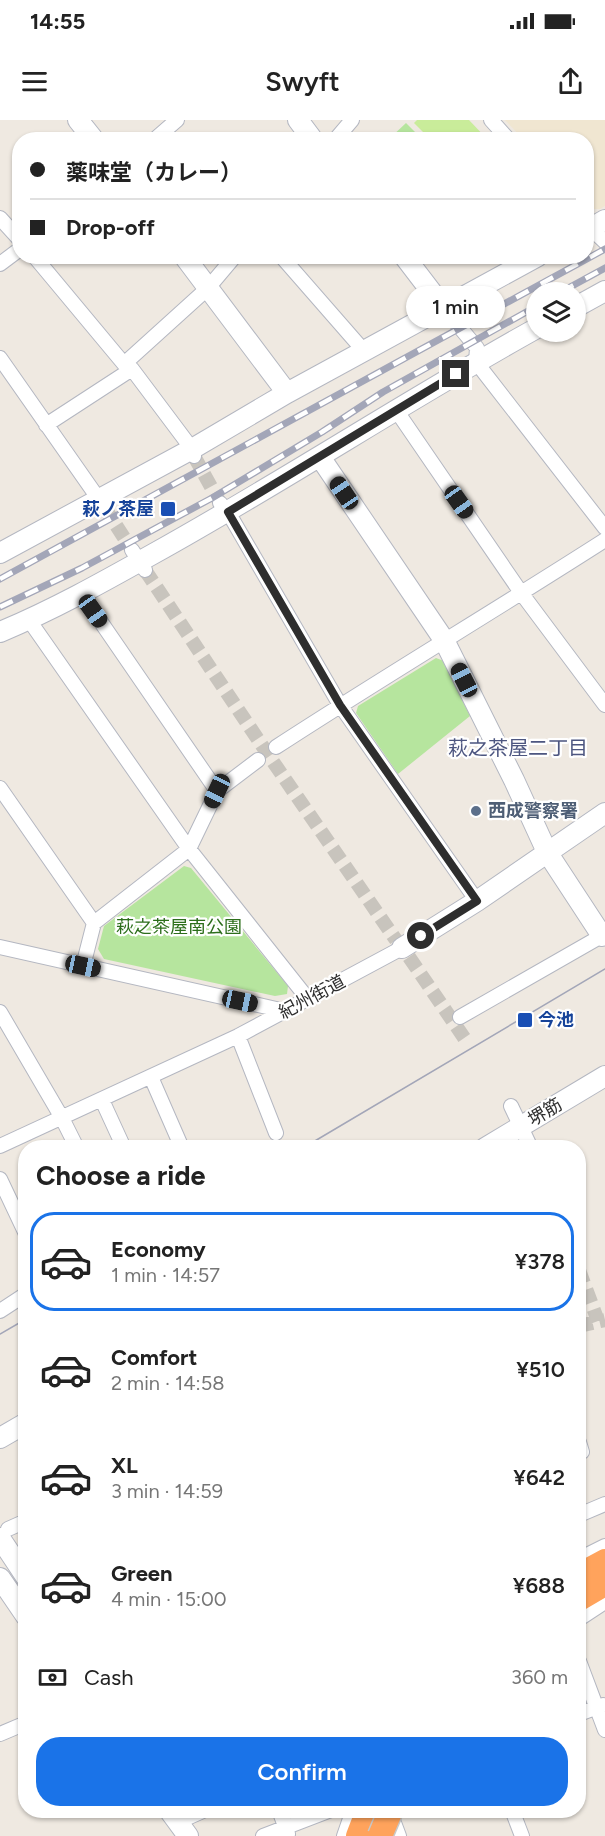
<!DOCTYPE html>
<html lang="en">
<head>
<meta charset="utf-8">
<style>
	body { margin:0; font-family:Figtree,"Noto Sans JP",sans-serif; background:#f2f2f2; color:#222; height:100vh; display:flex; flex-direction:column; font-size:22px; white-space:nowrap }
	* { box-sizing:border-box; margin:0 }
	p { font-size:20px; color:#767676 }
	.icon { flex:none; width:33px; height:33px; fill:none; stroke:currentColor; stroke-width:2; stroke-linecap:round; stroke-linejoin:round }
	.map { position:relative; flex:1; overflow:hidden }
	.drawer { position:absolute; left:18px; top:1020px; width:568px; height:678px; display:flex; flex-direction:column; background:#fff; border-radius:24px; box-shadow:0 2px 4px #0004 }
	.drawer>* { flex:none }
	.hud { position:absolute; left:12px; top:12px; width:582px; height:132px; border-radius:24px; box-shadow:0 2px 4px #0004; display:grid; align-content:center; height:132px; padding:0 18px; background:#fff }
	.controls { position:absolute; left:526px; top:162px; display:grid; gap:12px }
	.controls a { display:grid; place-items:center; width:60px; height:60px; border-radius:50%; background:#fff; box-shadow:0 2px 4px #0004; font-size:30px }
	.end { position:absolute; width:27px; height:27px; margin:-14px; border:8px solid #2e2e2e; background:#fff; box-shadow:0 0 0 3px #fff }
	.from { border-radius:50% }
	.bubble { position:absolute; height:42px; border-radius:21px; background:#fff; box-shadow:0 2px 4px #0004; font-size:20px; font-weight:600; line-height:42px; text-align:center }
	.car { position:absolute; width:18px; height:36px; margin:-18px -9px; border-radius:8px; box-shadow:0 0 4px 2px #0007; background:linear-gradient(#222 24%,#8ab4d8 0 40%,#222 0 76%,#8ab4d8 0 86%,#222 0) }
	.hud b { display:flex; align-items:center; gap:21px; height:57px; font-size:22px }
	.hud b+b { border-top:2px solid #e0e0e0 }
	.hud i { width:15px; height:15px; background:#222 }
	ul { padding:0; list-style:none }
	li { display:flex; align-items:center; gap:18px; height:99px; margin:0 12px 9px; padding:0 6px; border:3px solid transparent; border-radius:24px }
	li div { flex:1 }
	li b { display:block; font-size:22px }
	li em { font-style:normal; font-weight:600 }
	li.on { border-color:#1a73e8 }
	li>.icon { width:54px; height:54px; stroke-width:1.5 }
	h2 { padding:0 18px; font-size:27px; line-height:72px }
	.pay { display:flex; align-items:center; gap:15px; height:66px; padding:0 18px; font-size:22px }
	.pay p { margin-inline-start:auto }
	.primary-button { display:flex; gap:12px; margin-top:auto; padding:12px 18px }
	.primary-button a { flex:1; height:69px; border-radius:24px; background:#1a73e8; color:#fff; font-size:24px; font-weight:600; line-height:69px; text-align:center }
	.status { display:flex; justify-content:space-between; align-items:center; height:42px; padding:0 30px; background:#fff; direction:ltr }
	.status svg { height:16px; fill:currentColor }
	header { display:flex; justify-content:space-between; align-items:center; height:78px; padding:0 18px; background:#fff; font-size:27px; font-weight:600 }
	.map>svg:first-child { display:block }
	.education { fill:#f0e6d1 }
	.green { fill:#b6e59e }
	.pitch { fill:#c9ec9a }
	.lines { fill:none; stroke-linecap:round; stroke-linejoin:round }
	.street-tunnel { stroke:#c8c4bd; stroke-width:14; stroke-dasharray:14 7; stroke-linecap:butt }
	.street-casing { stroke:#b4b7c1; stroke-width:16 }
	.secondary-casing { stroke:#b4b7c1; stroke-width:22 }
	.highway-casing { stroke:#c9c9c9; stroke-width:27 }
	.street { stroke:#fff; stroke-width:14 }
	.secondary { stroke:#fff; stroke-width:20 }
	.highway { stroke:#ffa35c; stroke-width:24 }
	.tram { stroke:#a3a6b8; stroke-width:1.5 }
	.rail-casing { stroke:#a3a6b8; stroke-width:7 }
	.rail { stroke:#fff; stroke-width:4.5; stroke-dasharray:14; stroke-linecap:butt }
	.highway-bridge-casing { stroke:#c9c9c9; stroke-width:27; stroke-linecap:butt }
	.highway-bridge { stroke:#ffa35c; stroke-width:24 }
	.route { stroke:#2e2e2e; stroke-width:8 }
	.transit-dot { fill:#1a4fb4; stroke:#fff; stroke-width:2 }
	.service-dot { fill:#5c6f8a; stroke:#fff; stroke-width:2 }
	.labels { text-anchor:middle; dominant-baseline:central; stroke-width:4.5; stroke-linejoin:round; paint-order:stroke }
	.transit-label { font-size:18px; font-weight:bold; fill:#164399; stroke:#fff; text-anchor:end }
	.service-label { font-size:18px; font-weight:bold; fill:#4e5e75; stroke:#fff; text-anchor:start }
	.park-label { font-size:18px; fill:#2c6e1b; stroke:#fff }
	.street-label { font-size:18px; fill:#2e2e2e; stroke:#fff }
	.neighbourhood-label { font-size:20px; fill:#4d5680; stroke:#fff }
</style>
</head>
<body>
<div class="status"><b>14:55</b><svg viewBox="0 0 49 12"><path d="M0 12V9h3v3zM5 12V6h3v6zM10 12V3h3v9zM15 12V0h3v12zM26 1h20v11H26zM47 4h2v5h-2z"/></svg></div>
<header><svg class="icon" aria-label="menu" viewBox="0 0 24 24"><path d="M4 6h16M4 12h16M4 18h16"/></svg>Swyft<svg class="icon" aria-label="share" viewBox="0 0 24 24"><path d="M12 15V3M7 8l5-5 5 5M5 13v7h14v-7"/></svg></header>
<div class="map">
<svg width="605" height="1716" viewBox="0 0 605 1716">
	<rect width="100%" height="100%" fill="#efe9e1"/>
	<path class="education" d="M505,0H605V86L600,89H588L587,87L586,20L523,19Z"/>
	<path class="green" d="M406,3L422,19H389Z
		M436,538L444,541L470,596L398,654L356,593L358,586Z
		M184,746L191,748L288,866L287,874L275,876L104,839L98,829L104,806Z"/>
	<path class="pitch" d="M417,0H469L487,19H430L414,3Z"/>
	<g class="lines">
		<path class="street-tunnel" d="M194,336L220,383
			M105,388L132,430
			M145,450L267,633L396,820
			M409,837L467,922
			M579,1150L598,1201
			M579,1206L605,1200"/>
		<defs>
			<path id="street" d="M491,0L509,20
				M154,20L177,0
				M335,20L352,0
				M0,98L20,120
				M586,104L605,122
				M34,136L124,244L132,249L192,329L194,336
				M281,136L364,231
				M0,144L20,129
				M443,187L477,228L476,242L605,408
				M0,238L105,388
				M124,244L208,168L235,136
				M396,290L522,474L605,585
				M46,305L132,249
				M220,383L228,392L340,585L477,781
				M132,430L145,450
				M81,473L217,671
				M29,500L189,729L308,879
				M276,627C385,556 496,490 605,420
				M0,668L94,803
				M0,827L285,891
				M83,846L94,803L189,729L217,671L258,640
				M0,892L62,998L77,1028
				M460,897L605,814
				M238,916L276,1013
				M151,957L182,1028
				M102,980L124,1028
				M511,986L529,1024
				M0,1026L238,916L402,828
				M0,1059L26,1114
				M0,1191L26,1174
				M579,1322L582,1332
				M579,1395L605,1384
				M8,1409L26,1401
				M579,1439L605,1426
				M579,1499L605,1482
				M579,1541L605,1610
				M579,1594L603,1585
				M0,1614L26,1603
				M279,1690L288,1714
				M512,1690L522,1716
				M390,1692L399,1716
				M178,1702L205,1690
				M263,1716L331,1690
				M344,1716L353,1690"/>
			<path id="secondary" d="M78,0L94,20
				M298,0L313,20
				M586,111L605,100
				M184,136L287,273
				M404,136L443,187
				M576,187L605,171
				M320,337L444,520L514,660L547,732L602,816
				M0,433L192,329L287,273L538,136
				M0,512C53,490 103,462 153,434C283,362 407,280 537,208
				M402,828L477,781L605,693
				M485,1028L605,956
				M0,1318L26,1303
				M0,1418L26,1457
				M0,1458L26,1496
				M169,1690L188,1716"/>
			<path id="highway" d="M579,1455L605,1441
				M579,1479L605,1464
				M358,1716L368,1690"/>
		</defs>
		<use href="#street" class="street-casing"/>
		<use href="#secondary" class="secondary-casing"/>
		<use href="#highway" class="highway-casing"/>
		<use href="#street" class="street"/>
		<use href="#secondary" class="secondary"/>
		<use href="#highway" class="highway"/>
		<path class="tram" d="M303,1028L605,849
			M0,1214L26,1199"/>
		<defs>
			<path id="rail" d="M561,172L605,148
				M0,459L605,129
				M0,487L82,448L212,378L322,312L383,272L537,186"/>
		</defs>
		<use href="#rail" class="rail-casing"/>
		<use href="#rail" class="rail"/>
		<defs>
			<path id="highway-bridge" d="M380,1716L391,1690"/>
		</defs>
		<use href="#highway-bridge" class="highway-bridge-casing"/>
		<use href="#highway-bridge" class="highway-bridge"/>
	</g>
	<g class="lines">
		<path class="route" d="M421,816L477,781L340,585L228,392L456,254"/>
	</g>
	<g class="transit-dot">
		<rect x="160" y="381" width="16" height="16" rx="3"/>
		<rect x="517" y="892" width="16" height="16" rx="3"/>
	</g>
	<circle class="service-dot" cx="476" cy="691" r="6"/>
	<g class="labels">
		<g class="transit-label">
			<text x="154" y="389">萩ノ茶屋</text>
			<text x="538" y="900" text-anchor="start">今池</text>
		</g>
		<g class="service-label">
			<text x="488" y="691">西成警察署</text>
		</g>
		<g class="park-label">
			<text x="179" y="807">萩之茶屋南公園</text>
		</g>
		<g class="street-label">
			<text transform="translate(312 877) rotate(-28)">紀州街道</text>
			<text transform="translate(545 992) rotate(-31)">堺筋</text>
		</g>
		<g class="neighbourhood-label">
			<text x="518" y="628">萩之茶屋二丁目</text>
		</g>
	</g>
</svg>
<div class="controls">
<a><svg class="icon" aria-label="layers" viewBox="0 0 24 24"><path d="M12 4l9 5-9 5-9-5zM3 14l9 5 9-5"/></svg></a>
</div>
<i class="end from" style="left:421px;top:816px"></i>
<i class="end" style="left:456px;top:254px"></i>
<div class="bubble" style="left:406px;top:166px;width:99px">1 min</div>
<i class="car" style="left:344px;top:373px;rotate:326deg"></i>
<i class="car" style="left:459px;top:382px;rotate:145deg"></i>
<i class="car" style="left:93px;top:491px;rotate:145deg"></i>
<i class="car" style="left:464px;top:560px;rotate:333deg"></i>
<i class="car" style="left:217px;top:671px;rotate:205deg"></i>
<i class="car" style="left:83px;top:846px;rotate:102deg"></i>
<i class="car" style="left:240px;top:881px;rotate:102deg"></i>
<div class="hud">
<b><i class="from"></i>薬味堂（カレー）</b>
<b><i></i>Drop-off</b>
</div>
<section class="drawer">
<h2>Choose a ride</h2>
<ul>
<li class="on"><svg class="icon" aria-label="car" viewBox="0 0 24 24"><path d="M5 17H2v-5l4-1 3-4h7l3 4 3 1v5h-3M9 17h6M6 11h13"/><circle cx="7" cy="17" r="2"/><circle cx="17" cy="17" r="2"/></svg><div><b>Economy</b><p>1 min · 14:57</p></div><em>¥378</em></li>
<li><svg class="icon" aria-label="car" viewBox="0 0 24 24"><path d="M5 17H2v-5l4-1 3-4h7l3 4 3 1v5h-3M9 17h6M6 11h13"/><circle cx="7" cy="17" r="2"/><circle cx="17" cy="17" r="2"/></svg><div><b>Comfort</b><p>2 min · 14:58</p></div><em>¥510</em></li>
<li><svg class="icon" aria-label="car" viewBox="0 0 24 24"><path d="M5 17H2v-5l4-1 3-4h7l3 4 3 1v5h-3M9 17h6M6 11h13"/><circle cx="7" cy="17" r="2"/><circle cx="17" cy="17" r="2"/></svg><div><b>XL</b><p>3 min · 14:59</p></div><em>¥642</em></li>
<li><svg class="icon" aria-label="car" viewBox="0 0 24 24"><path d="M5 17H2v-5l4-1 3-4h7l3 4 3 1v5h-3M9 17h6M6 11h13"/><circle cx="7" cy="17" r="2"/><circle cx="17" cy="17" r="2"/></svg><div><b>Green</b><p>4 min · 15:00</p></div><em>¥688</em></li>
</ul>
<div class="pay"><svg class="icon" aria-label="cash" viewBox="0 0 24 24"><path d="M3 7h18v10H3z"/><circle cx="12" cy="12" r="2"/></svg>Cash<p>360 m</p></div>
<div class="primary-button"><a>Confirm</a></div>
</section>
</div>
</body>
</html>
